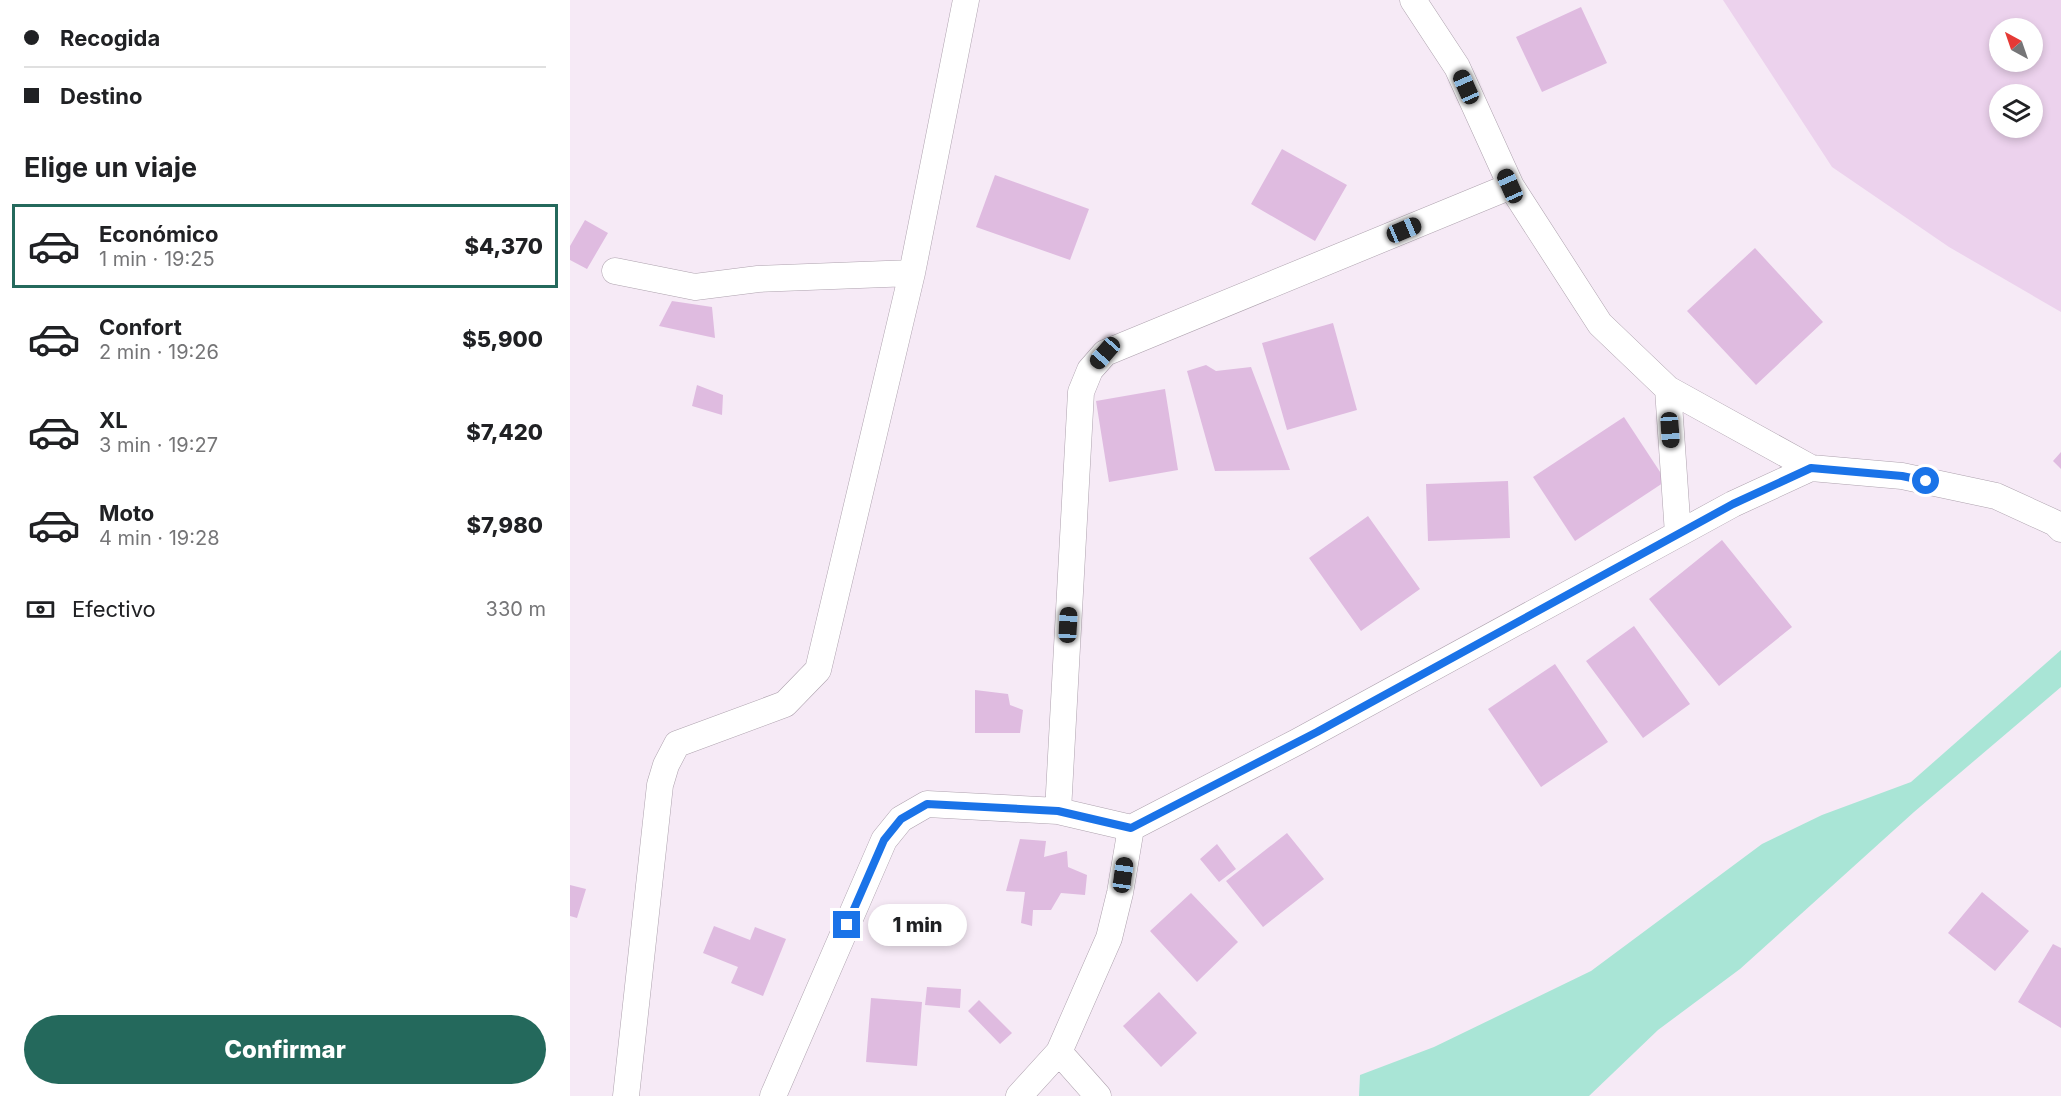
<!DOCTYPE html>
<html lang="es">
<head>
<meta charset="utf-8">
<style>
	body { margin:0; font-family:Inter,sans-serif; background:#f2f2f2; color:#202124; height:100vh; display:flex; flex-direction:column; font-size:22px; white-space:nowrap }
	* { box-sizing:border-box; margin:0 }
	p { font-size:20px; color:#757577 }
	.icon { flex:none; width:33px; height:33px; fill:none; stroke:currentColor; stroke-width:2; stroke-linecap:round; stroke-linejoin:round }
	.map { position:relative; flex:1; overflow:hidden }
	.panel { display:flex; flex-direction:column; background:#fff; width:570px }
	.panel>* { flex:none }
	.banner { display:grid; align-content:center; height:132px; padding:0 24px; background:#fff }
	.needle { width:39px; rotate:320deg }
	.controls { position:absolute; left:1419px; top:18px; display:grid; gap:12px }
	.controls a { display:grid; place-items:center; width:54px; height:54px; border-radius:50%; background:#fff; box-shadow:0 3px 9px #0003; font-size:30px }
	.end { position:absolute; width:27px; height:27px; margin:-14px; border:8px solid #1a73e8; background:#fff; box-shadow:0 0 0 3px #fff }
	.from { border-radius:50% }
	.bubble { position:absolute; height:42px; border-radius:21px; background:#fff; box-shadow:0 3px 9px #0003; font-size:20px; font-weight:800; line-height:42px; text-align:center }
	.car { position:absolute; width:18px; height:36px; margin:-18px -9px; border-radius:8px; box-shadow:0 0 4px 2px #0007; background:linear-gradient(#222 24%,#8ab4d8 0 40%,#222 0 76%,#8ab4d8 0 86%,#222 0) }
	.banner b { display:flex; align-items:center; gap:21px; height:57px; font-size:22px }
	.banner b+b { border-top:2px solid #e0e0e0 }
	.banner i { width:15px; height:15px; background:#202124 }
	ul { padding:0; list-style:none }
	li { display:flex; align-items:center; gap:18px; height:84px; margin:0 12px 9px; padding:0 12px; border:3px solid transparent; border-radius:0px }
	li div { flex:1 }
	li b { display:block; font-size:22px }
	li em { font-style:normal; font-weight:800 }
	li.selected { border-color:#24695c }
	li>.icon { width:54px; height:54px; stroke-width:1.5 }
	h2 { padding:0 24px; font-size:27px; line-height:72px }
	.pay { display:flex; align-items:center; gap:15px; height:66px; padding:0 24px; font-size:22px }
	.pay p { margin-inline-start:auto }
	.cta { display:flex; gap:12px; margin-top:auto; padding:12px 24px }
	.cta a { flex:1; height:69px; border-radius:36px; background:#24695c; color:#fff; font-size:24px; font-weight:800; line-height:69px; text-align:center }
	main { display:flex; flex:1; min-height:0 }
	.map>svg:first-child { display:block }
	.green { fill:#ecd2ed; fill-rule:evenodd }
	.water { fill:#a9e5d6 }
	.building { fill:#dfbbe0 }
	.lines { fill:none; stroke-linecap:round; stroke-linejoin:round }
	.minor-casing { stroke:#aea2ae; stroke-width:27 }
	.minor { stroke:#fff; stroke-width:26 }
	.route { stroke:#1a73e8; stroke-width:8 }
</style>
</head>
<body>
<main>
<section class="panel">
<div class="banner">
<b><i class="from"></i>Recogida</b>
<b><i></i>Destino</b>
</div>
<h2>Elige un viaje</h2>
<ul>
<li class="selected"><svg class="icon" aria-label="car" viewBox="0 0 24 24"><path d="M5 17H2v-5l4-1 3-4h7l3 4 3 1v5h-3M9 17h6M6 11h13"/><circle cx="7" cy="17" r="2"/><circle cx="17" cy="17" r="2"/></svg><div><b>Económico</b><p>1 min · 19:25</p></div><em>$4,370</em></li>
<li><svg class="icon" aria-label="car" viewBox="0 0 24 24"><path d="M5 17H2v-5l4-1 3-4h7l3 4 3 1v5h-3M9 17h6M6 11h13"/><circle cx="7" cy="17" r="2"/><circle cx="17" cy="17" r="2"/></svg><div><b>Confort</b><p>2 min · 19:26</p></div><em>$5,900</em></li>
<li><svg class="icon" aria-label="car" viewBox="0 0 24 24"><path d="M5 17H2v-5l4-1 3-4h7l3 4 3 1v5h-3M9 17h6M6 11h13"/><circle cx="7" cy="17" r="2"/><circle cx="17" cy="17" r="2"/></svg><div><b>XL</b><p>3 min · 19:27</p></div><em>$7,420</em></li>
<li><svg class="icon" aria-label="car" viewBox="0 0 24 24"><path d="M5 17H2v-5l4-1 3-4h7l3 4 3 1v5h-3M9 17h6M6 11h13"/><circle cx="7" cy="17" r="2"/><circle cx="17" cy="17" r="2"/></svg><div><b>Moto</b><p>4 min · 19:28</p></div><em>$7,980</em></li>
</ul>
<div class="pay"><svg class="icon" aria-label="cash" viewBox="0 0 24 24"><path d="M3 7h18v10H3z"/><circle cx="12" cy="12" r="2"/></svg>Efectivo<p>330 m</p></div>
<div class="cta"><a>Confirmar</a></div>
</section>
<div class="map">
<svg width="1491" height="1096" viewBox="0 0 1491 1096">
	<rect width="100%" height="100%" fill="#f6eaf6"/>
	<path class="green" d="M1153,0H1491V312L1379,247L1262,167ZM1430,28H1462V62H1430ZM1430,94H1462V128H1430Z"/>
	<path class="water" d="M1491,650V687L1344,812L1170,969L1088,1030L1019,1096H789L790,1075L864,1047L1021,971L1192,844L1252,815L1341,782Z"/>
	<path class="building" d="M1011,7L1037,63L972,92L946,37Z
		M712,149L777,185L745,241L681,204Z
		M425,175L519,209L500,260L406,227Z
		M15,220L38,233L17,269L0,260V246Z
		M1185,248L1253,322L1186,385L1117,311Z
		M102,301L142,307L145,338L89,326Z
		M763,323L787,410L717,430L692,343Z
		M636,365L646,371L681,367L720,470L645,471L617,371Z
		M127,385L153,395L152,415L122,406Z
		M595,389L608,470L539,482L526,401Z
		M1054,417L1096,481L1005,541L963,477Z
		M1491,452V469L1483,461Z
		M938,481L940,538L858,541L856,484Z
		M798,516L850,589L791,631L739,558Z
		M1152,540L1222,627L1149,686L1079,599Z
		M1064,626L1120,704L1073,738L1016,661Z
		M985,664L1038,742L971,787L918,709Z
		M405,690L438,694L440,705L453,710L450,733H405Z
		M717,833L754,879L693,927L656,881Z
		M450,839L476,841L474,857L497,851L498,867L517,875L515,895L491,893L481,910H463L462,926L451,923L455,892L436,891Z
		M647,844L666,869L649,882L630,859Z
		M0,885L16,889L7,918L0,916Z
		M1412,892L1459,931L1425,971L1378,933Z
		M621,893L668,942L627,982L580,931Z
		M144,926L180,940L185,927L216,939L193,996L161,983L168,967L133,953Z
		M1483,944L1491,948V1028L1448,1002Z
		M357,987L391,989L390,1008L355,1005Z
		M589,992L627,1033L591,1067L553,1026Z
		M301,998L352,1002L347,1066L296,1062Z
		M409,1000L442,1033L430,1044L398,1011Z"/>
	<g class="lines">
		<defs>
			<path id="minor" d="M843,0L887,67L941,186L1030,324L1098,389L1241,468L1332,476L1426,496L1485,523L1491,529
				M45,271L125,287L188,279L342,273
				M1098,389L1108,534
				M488,811L511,392L520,370L535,353L941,186
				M489,1052L528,1096
				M56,1096L90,785L96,765L107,744L215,704L248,670L342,273L396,0
				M203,1096L314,840L331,819L357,804L488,811L561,828L727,742L1163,504L1241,468
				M449,1096L489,1052L539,938L550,893L561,828"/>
		</defs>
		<use href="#minor" class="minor-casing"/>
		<use href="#minor" class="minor"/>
	</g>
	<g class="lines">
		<path class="route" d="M277,925L314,840L331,819L357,804L488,811L561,828L747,732L1163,504L1241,468L1332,476L1356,481"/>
	</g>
</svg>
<div class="controls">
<a><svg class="needle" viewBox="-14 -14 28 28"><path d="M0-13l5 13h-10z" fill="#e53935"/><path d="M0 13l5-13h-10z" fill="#757577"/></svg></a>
<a><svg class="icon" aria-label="layers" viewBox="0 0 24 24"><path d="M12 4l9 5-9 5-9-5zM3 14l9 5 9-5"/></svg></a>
</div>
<i class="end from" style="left:1356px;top:481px"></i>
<i class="end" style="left:277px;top:925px"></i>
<div class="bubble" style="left:298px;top:904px;width:99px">1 min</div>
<i class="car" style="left:896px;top:87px;rotate:336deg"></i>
<i class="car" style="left:940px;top:186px;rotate:336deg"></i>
<i class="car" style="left:834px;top:230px;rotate:67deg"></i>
<i class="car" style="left:535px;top:353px;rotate:221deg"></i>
<i class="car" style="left:1100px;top:430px;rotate:176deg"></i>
<i class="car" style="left:498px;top:625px;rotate:3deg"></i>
<i class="car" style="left:553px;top:875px;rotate:8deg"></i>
</div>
</main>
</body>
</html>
